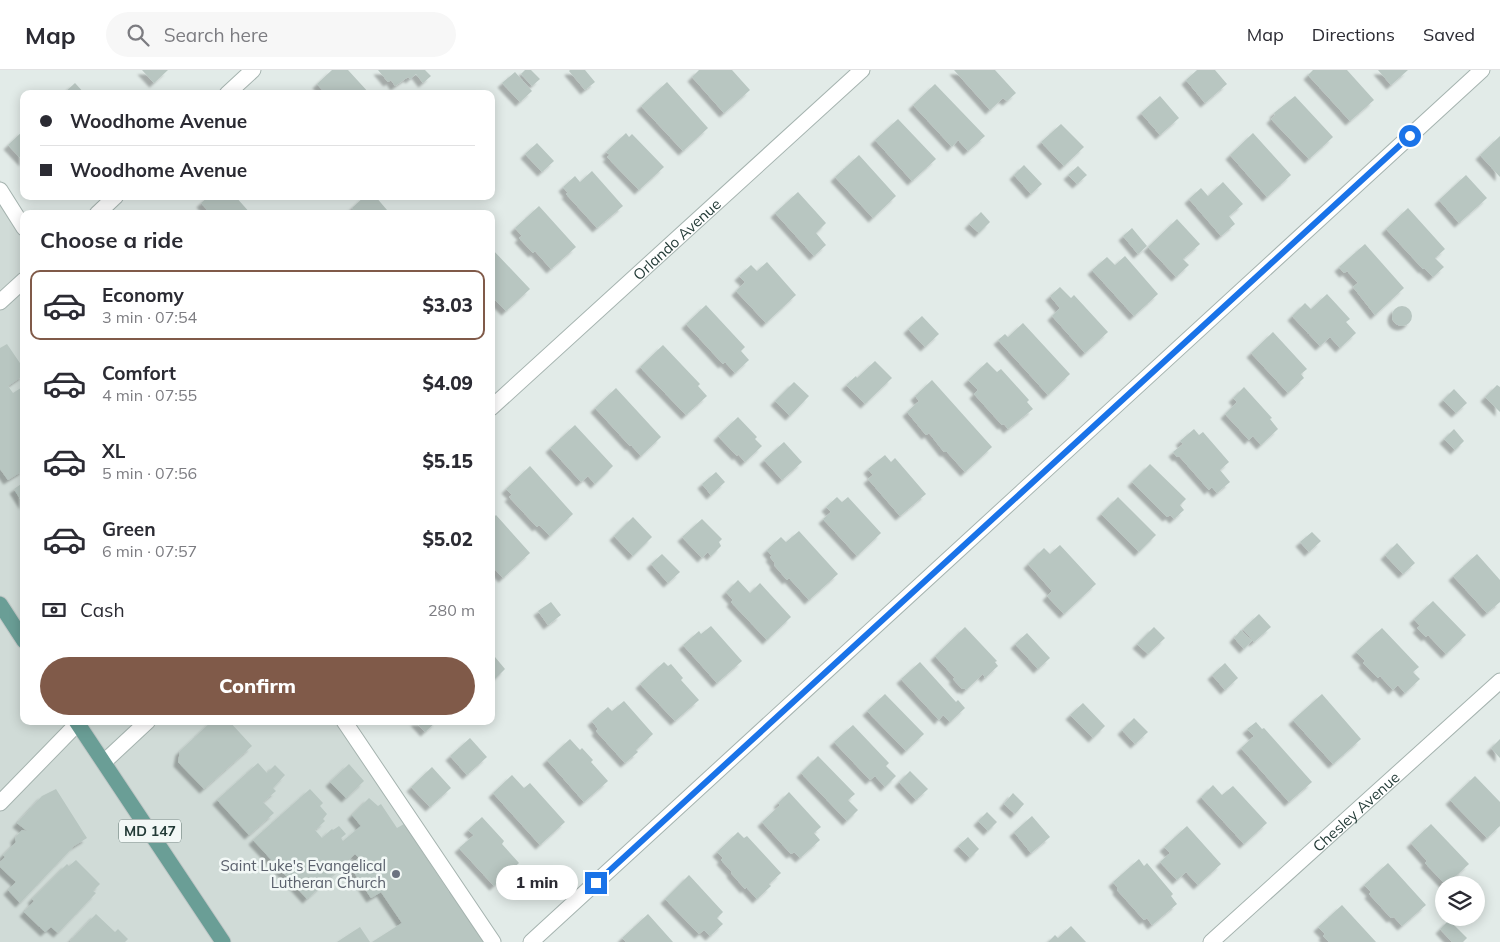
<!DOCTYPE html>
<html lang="en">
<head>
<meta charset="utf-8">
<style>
	body { margin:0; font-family:Mulish,sans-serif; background:#f7f7f7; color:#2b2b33; height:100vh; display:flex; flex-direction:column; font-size:19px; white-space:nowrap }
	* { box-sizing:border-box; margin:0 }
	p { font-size:16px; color:#7c7c81 }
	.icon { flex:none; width:28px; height:28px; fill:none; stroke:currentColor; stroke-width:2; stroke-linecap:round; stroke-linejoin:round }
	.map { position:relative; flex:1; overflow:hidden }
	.details { position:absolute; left:20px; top:140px; width:475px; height:515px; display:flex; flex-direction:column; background:#fff; border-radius:10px; box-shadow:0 2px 12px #0003 }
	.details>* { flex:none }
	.banner { position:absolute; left:20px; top:20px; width:475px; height:110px; border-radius:10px; box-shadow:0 2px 12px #0003; display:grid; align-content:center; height:110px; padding:0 20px; background:#fff }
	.buttons { position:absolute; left:1435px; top:806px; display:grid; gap:10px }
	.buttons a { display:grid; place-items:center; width:50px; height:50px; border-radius:50%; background:#fff; box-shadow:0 2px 12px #0003; font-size:25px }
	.end { position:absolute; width:22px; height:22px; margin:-11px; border:6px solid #1a73e8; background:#fff; box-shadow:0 0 0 2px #fff }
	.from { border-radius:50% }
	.bubble { position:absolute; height:35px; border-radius:18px; background:#fff; box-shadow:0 2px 12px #0003; font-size:16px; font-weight:800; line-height:35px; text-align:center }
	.banner b { display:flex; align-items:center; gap:18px; height:48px; font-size:19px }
	.banner b+b { border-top:1px solid #e1e1e2 }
	.banner i { width:12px; height:12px; background:#2b2b33 }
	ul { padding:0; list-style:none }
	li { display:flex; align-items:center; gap:15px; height:70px; margin:0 10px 8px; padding:0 10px; border:2px solid transparent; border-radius:10px }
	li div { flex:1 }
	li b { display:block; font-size:19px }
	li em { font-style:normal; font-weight:800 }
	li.active { border-color:#805a49 }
	li>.icon { width:45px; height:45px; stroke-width:1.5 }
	h2 { padding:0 20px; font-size:22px; line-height:60px }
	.pay { display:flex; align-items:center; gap:12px; height:55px; padding:0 20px; font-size:19px }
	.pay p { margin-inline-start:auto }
	.cta { display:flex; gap:10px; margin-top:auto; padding:10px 20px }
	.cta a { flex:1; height:58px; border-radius:30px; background:#805a49; color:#fff; font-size:20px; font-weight:800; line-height:58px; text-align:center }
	header { display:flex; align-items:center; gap:30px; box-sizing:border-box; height:70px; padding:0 25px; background:#fff; border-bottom:1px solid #e1e1e2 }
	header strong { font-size:24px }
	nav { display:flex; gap:28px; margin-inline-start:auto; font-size:18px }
	.search { width:350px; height:45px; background:#f7f7f7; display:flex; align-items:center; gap:12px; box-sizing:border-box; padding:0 18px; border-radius:28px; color:#7c7c81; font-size:19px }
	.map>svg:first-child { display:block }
	.built { fill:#d0dbd7 }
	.building { fill:#b8c6c1; filter:url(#shadow) }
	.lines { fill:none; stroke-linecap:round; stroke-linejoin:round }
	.lane-casing { stroke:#a5b3af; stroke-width:17 }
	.street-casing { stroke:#a5b3af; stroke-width:17 }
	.primary-casing { stroke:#c1c8c7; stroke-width:17 }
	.lane { stroke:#fff; stroke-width:15 }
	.street { stroke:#fff; stroke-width:15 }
	.primary { stroke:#6a9e96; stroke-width:15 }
	.route { stroke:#1a73e8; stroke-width:6 }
	.worship-dot { fill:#6b7280; stroke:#f2f8f6; stroke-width:2 }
	.labels { text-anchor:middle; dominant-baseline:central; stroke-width:5; stroke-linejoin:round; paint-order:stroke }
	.shield { fill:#f2f8f6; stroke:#617470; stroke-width:1 }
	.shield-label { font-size:14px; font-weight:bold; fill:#233b37 }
	.street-label { font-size:15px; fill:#233b37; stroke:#f2f8f6 }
	.worship-label { font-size:15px; fill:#5b616d; stroke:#f2f8f6; text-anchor:end }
</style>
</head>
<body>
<header>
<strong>Map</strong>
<div class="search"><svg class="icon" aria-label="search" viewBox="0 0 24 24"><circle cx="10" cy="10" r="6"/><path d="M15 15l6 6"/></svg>Search here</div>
<nav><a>Map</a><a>Directions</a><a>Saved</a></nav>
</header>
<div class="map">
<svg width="1500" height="872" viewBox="0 0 1500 872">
	<defs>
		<filter id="shadow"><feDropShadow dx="-4.5" dy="4.5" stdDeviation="1" flood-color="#0004"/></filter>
	</defs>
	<rect width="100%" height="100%" fill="#e2ebe8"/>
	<path class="built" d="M0,110L24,147V651H350L493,872H0Z"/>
	<path class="building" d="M142,0H168L154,13Z
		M332,0H348L370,24H326L317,14Z
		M378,0H425L431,6L423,13L416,4L410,9L408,7L395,16L391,10L388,12Z
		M525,0H531L540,9L532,16L521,4Z
		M570,0H585L595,12L585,20L569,1Z
		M699,0H732L750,20L724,43L692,7Z
		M954,0H995L1016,23L1007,31L1003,28L990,40Z
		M1197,0H1215L1227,14L1205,33L1186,10Z
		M1313,0H1347L1374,30L1350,51L1308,5Z
		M1378,0H1408L1391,15Z
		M515,2L532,21L520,32L502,13Z
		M667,12L708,58L683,81L641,36Z
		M75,13L85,24H63Z
		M935,14L985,66L968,81L958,70L952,77L913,35Z
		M1160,26L1179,48L1160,65L1141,43Z
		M1295,26L1333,67L1309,89L1271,49L1275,45L1274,43Z
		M898,49L936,89L912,111L875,70Z
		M1061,54L1084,77L1064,96L1041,72Z
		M24,60V92L8,75Z
		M626,63L629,67L632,64L664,97L639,120L607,87L610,85L606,82Z
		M1253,63L1291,105L1267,127L1230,85Z
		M1500,66V107L1480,85Z
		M537,73L554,91L542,102L525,84Z
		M859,85L896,126L873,148L835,107Z
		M1024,95L1042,114L1031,124L1014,105Z
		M1078,96L1087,105L1077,114L1068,105Z
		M592,101L623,136L597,158L566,124L568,123L563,117L575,106L580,112Z
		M1466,105L1487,128L1459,153L1439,130Z
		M1223,112L1243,134L1229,146L1235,154L1221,166L1189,129L1201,118L1208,126Z
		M798,122L826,153L816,163L826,175L814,186L775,143Z
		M209,126H235L251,144H211L201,133Z
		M365,126H375L387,140L383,144H357L352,138Z
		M539,136L576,177L551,199L535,181L533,183L519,168L522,166L515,158Z
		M1408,138L1445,179L1435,188L1444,197L1433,207L1424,198L1423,199L1386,159Z
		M981,142L990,152L979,163L969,154Z
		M1177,149L1200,174L1183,189L1189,195L1176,207L1148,177Z
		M1132,158L1147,176L1138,184L1123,166Z
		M1365,174L1404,218L1375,245L1353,217L1358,213L1347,201L1344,203L1339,197Z
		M492,179L530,219L506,241L491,226Z
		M1125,186L1158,224L1134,246L1092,200L1107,187L1115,195Z
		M767,192L796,225L766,253L736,221L745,212L739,206L751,195L757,201Z
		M1060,217L1071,228L1074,225L1108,262L1085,283L1052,246L1060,238L1050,226Z
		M1327,224L1350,249L1346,252L1356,263L1340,278L1330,267L1320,276L1292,246L1305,233L1311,239Z
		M706,235L745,277L741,281L749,290L735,303L725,292L723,294L686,254Z
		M1392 246a10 10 0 1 1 20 0a10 10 0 1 1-20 0Z
		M922,246L939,264L925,277L908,259Z
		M1023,253L1070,304L1048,325L998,270L1005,264L1008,267Z
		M1273,262L1307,299L1301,304L1304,308L1288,323L1251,283Z
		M7,274L24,299V305L8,316L13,323L24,316V400L8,410L0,399V278Z
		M663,275L700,314L698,316L707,326L686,345L640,297Z
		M875,291L892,308L865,334L846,315L856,306L857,308Z
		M987,292L997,302L1001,299L1029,330L1027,332L1033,339L1008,359L1004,354L1002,355L974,324L978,320L968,310Z
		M932,310L992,377L965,402L947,382H944L929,363L926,365L907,342L919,331L915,326Z
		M794,312L809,326L790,346L775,331Z
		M1497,315L1500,317V342L1485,327Z
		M1244,317L1272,348L1270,349L1278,359L1261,375L1253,366L1249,370L1225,344L1237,332L1233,328Z
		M616,318L661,367L641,386L631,375L630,376L595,338Z
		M1454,319L1467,333L1456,343L1443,330Z
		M738,347L757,367L755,369L762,376L745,392L738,384L737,386L718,366Z
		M575,355L613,396L595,414L588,406L581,412L550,378Z
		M1194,359L1199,365L1203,362L1229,392L1220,400L1230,412L1217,423L1212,417L1209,420L1179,386L1177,387L1173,382L1183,374L1180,371Z
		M1454,359L1464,371L1455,380L1444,369Z
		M784,372L802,392L782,410L764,390Z
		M885,385L891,392L895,388L926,424L900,446L868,409L873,405L868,399Z
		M1150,394L1186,429L1180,435L1184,440L1174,449L1170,445L1167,447L1132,412Z
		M530,396L573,444L550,466L539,455L537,457L509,427L512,425L506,419Z
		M716,402L725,412L711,425L702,414Z
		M24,412V435L14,419Z
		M837,427L842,432L848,427L881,463L857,486L823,449L831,442L826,437Z
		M1118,427L1156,465L1139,482L1101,444Z
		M496,445L530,483L503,508L491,495V446L493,448Z
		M633,447L652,467L633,486L614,466Z
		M702,449L722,469L719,472L721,476L711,486L708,482L702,488L682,467Z
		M799,461L838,504L809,530L789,508L787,510L774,495L775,493L770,487L772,486L767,480L781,467L786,472Z
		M1312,462L1321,471L1309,482L1300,472Z
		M1397,473L1415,493L1403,504L1385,485Z
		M1060,475L1096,514L1064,544L1047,526L1052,521L1028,494L1044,478L1050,484Z
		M662,484L680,502L668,513L651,494Z
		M1477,484L1500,510V532L1487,543L1453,506Z
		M738,510L750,523L760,513L791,547L767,570L731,532L733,530L726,522Z
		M1433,531L1466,565L1446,584L1428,565L1426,567L1417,558L1420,556L1414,549Z
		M551,532L561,545L548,555L538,541Z
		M1259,544L1271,557L1254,572L1243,559Z
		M711,556L742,591L717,613L683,575L699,561L701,564Z
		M965,557L997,591L995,592L998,596L985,608L983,604L966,620L964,618L962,619L953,609L955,608L935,586Z
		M1154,557L1165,568L1148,584L1137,574Z
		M1382,558L1419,597L1413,602L1420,609L1405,623L1398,615L1393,620L1380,606L1378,608L1363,593L1365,591L1356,582Z
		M1241,560L1252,571L1244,579L1234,568Z
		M1027,563L1050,588L1038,599L1015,574Z
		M495,587L505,599L494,610L491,607V591Z
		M664,592L668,596L671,594L683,608L681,610L699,630L675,651L640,614Z
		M920,592L956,632L958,630L965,638L950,652L943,645L939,650L901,609Z
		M1225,593L1238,608L1225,620L1212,605Z
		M885,624L924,664L906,681L867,641Z
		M1322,624L1361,669L1333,694L1293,650Z
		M624,631L653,664L636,680L638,682L625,693L596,661L598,659L592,651L608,637L612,641Z
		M1083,633L1105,656L1093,668L1070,645Z
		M1134,648L1148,662L1135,674L1122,660Z
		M212,651H229L252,676L204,719L178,692L180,681Z
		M415,651H437L425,662Z
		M1256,652L1262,659L1264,658L1312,712L1289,732L1241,678L1254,666L1247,659Z
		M853,655L889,693L886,696L896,706L885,717L875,706L870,710L834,672Z
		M470,668L487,687L467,705L450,686Z
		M570,669L580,680L582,678L593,690L591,692L608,711L584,732L547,690Z
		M1500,669V688L1491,678Z
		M818,686L855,724L848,730L858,740L847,751L801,703Z
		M258,693L267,703L275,695L285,705L273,718L276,721L263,732L274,743L249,765L217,730Z
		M349,694L364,711L346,728L330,712Z
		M432,697L451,718L430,737L411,717Z
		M910,701L928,719L916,730L899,712Z
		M512,705L524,718L530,713L565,752L540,775L493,723Z
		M1475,706L1500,732V756L1487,768L1450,730Z
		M1213,715L1222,725L1233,716L1267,753L1244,774L1201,727Z
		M56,719L87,768L74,776L20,833L8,820L16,812L0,797V792L5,787L3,785L16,772L15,768L22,760L27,761L17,753L42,726Z
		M310,719L323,733L320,736L327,744L323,749L325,751L315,760L322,768L332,759L333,760L339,756L346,764L341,768L343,771L361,756L352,745L369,728L378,736L381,734L397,758L404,754L449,822L451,820L484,872H372L402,853L381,822L371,828L349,795L359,788L355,784L307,829L253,770Z
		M789,722L821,757L814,763L820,770L800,788L794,782L791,784L762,752L780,735L778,733Z
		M1013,723L1024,734L1015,744L1004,734Z
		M987,742L997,752L988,761L978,751Z
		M1032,746L1050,767L1031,783L1014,762Z
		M482,747L504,771L502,774L519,793L494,816L459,778L474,765L468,760Z
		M1431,754L1469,794L1446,815L1425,793L1427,791L1411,773Z
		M1187,756L1221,794L1198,815L1186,802L1177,810L1160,792L1170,783L1164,777Z
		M738,762L744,768L747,766L781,803L769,814L771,816L757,829L746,817L745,819L731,803L732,802L721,790L723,788L717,782Z
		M968,767L979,779L970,788L958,776Z
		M1139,789L1144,796L1147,793L1173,824L1171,826L1177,834L1152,855L1147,848L1144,850L1117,820L1118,818L1113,812Z
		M76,790L100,814L93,821L96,823L58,863L51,857L45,862L24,842L34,831L32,829L67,794L69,796Z
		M1388,793L1426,835L1402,856L1394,847L1391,848L1369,824L1371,822L1364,815Z
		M689,805L723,842L717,848L723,854L710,866L704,860L699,864L665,829Z
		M1342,835L1376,872H1329L1323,866L1325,864L1318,857Z
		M96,844L115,862L118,859L128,869L125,872H71L70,871Z
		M648,844L673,872H626L622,868Z
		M1449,850L1467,868L1463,872H1452L1440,859Z
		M1071,856L1086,872H1048L1055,865L1058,868Z
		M360,857L370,872H337Z"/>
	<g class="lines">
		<defs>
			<path id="lane" d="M0,120L24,158
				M344,651L493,872"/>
			<g id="street">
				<path d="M227,24L253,0"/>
				<path d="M97,144L116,126"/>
				<path d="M0,232L24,210"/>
				<path id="s1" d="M491,338L862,0"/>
				<path d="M104,692L148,651"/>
				<path d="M0,733L77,654"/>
				<path d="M531,872L1482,0"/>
				<path id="s2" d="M1211,872L1500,611"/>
			</g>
			<path id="primary" d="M0,534L24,571
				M76,651L223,872"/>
		</defs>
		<use href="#lane" class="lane-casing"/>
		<use href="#street" class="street-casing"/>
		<use href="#primary" class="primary-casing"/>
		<use href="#lane" class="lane"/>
		<use href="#street" class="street"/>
		<use href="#primary" class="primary"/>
	</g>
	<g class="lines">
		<path class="route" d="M596,813L1410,66"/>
	</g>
	<circle class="worship-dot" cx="396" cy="804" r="5"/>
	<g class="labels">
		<rect class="shield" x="119" y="749.5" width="62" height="23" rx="4"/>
		<g class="shield-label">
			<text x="150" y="761">MD 147</text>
		</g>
		<g class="street-label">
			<text stroke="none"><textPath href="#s1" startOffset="251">Orlando Avenue</textPath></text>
			<text stroke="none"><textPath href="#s2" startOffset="195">Chesley Avenue</textPath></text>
		</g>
		<g class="worship-label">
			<text x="386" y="795">Saint Luke's Evangelical<tspan x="386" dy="17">Lutheran Church</tspan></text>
		</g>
	</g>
</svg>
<div class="buttons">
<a><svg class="icon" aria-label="layers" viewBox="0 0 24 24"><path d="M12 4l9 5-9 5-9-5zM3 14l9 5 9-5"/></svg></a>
</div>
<i class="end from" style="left:1410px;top:66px"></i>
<i class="end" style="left:596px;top:813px"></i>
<div class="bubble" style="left:496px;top:795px;width:82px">1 min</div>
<div class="banner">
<b><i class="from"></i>Woodhome Avenue</b>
<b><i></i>Woodhome Avenue</b>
</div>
<section class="details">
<h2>Choose a ride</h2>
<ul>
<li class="active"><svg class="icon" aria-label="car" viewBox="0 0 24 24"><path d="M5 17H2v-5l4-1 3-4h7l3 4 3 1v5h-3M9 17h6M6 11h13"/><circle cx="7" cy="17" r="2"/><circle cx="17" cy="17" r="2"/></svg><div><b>Economy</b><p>3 min · 07:54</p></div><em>$3.03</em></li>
<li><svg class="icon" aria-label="car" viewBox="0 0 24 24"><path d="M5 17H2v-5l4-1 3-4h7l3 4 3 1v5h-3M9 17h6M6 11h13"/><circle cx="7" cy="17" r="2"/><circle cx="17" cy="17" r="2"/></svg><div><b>Comfort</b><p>4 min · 07:55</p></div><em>$4.09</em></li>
<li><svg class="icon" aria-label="car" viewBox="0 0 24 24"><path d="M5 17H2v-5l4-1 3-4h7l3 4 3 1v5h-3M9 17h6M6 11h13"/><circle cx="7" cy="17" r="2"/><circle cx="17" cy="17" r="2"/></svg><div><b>XL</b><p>5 min · 07:56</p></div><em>$5.15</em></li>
<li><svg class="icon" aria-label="car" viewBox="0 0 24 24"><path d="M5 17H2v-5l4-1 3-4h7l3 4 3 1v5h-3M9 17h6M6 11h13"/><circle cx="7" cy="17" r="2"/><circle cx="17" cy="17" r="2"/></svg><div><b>Green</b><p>6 min · 07:57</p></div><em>$5.02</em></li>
</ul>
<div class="pay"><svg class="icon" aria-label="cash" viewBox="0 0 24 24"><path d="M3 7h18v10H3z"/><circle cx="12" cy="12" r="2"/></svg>Cash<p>280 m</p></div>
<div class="cta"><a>Confirm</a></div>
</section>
</div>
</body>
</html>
